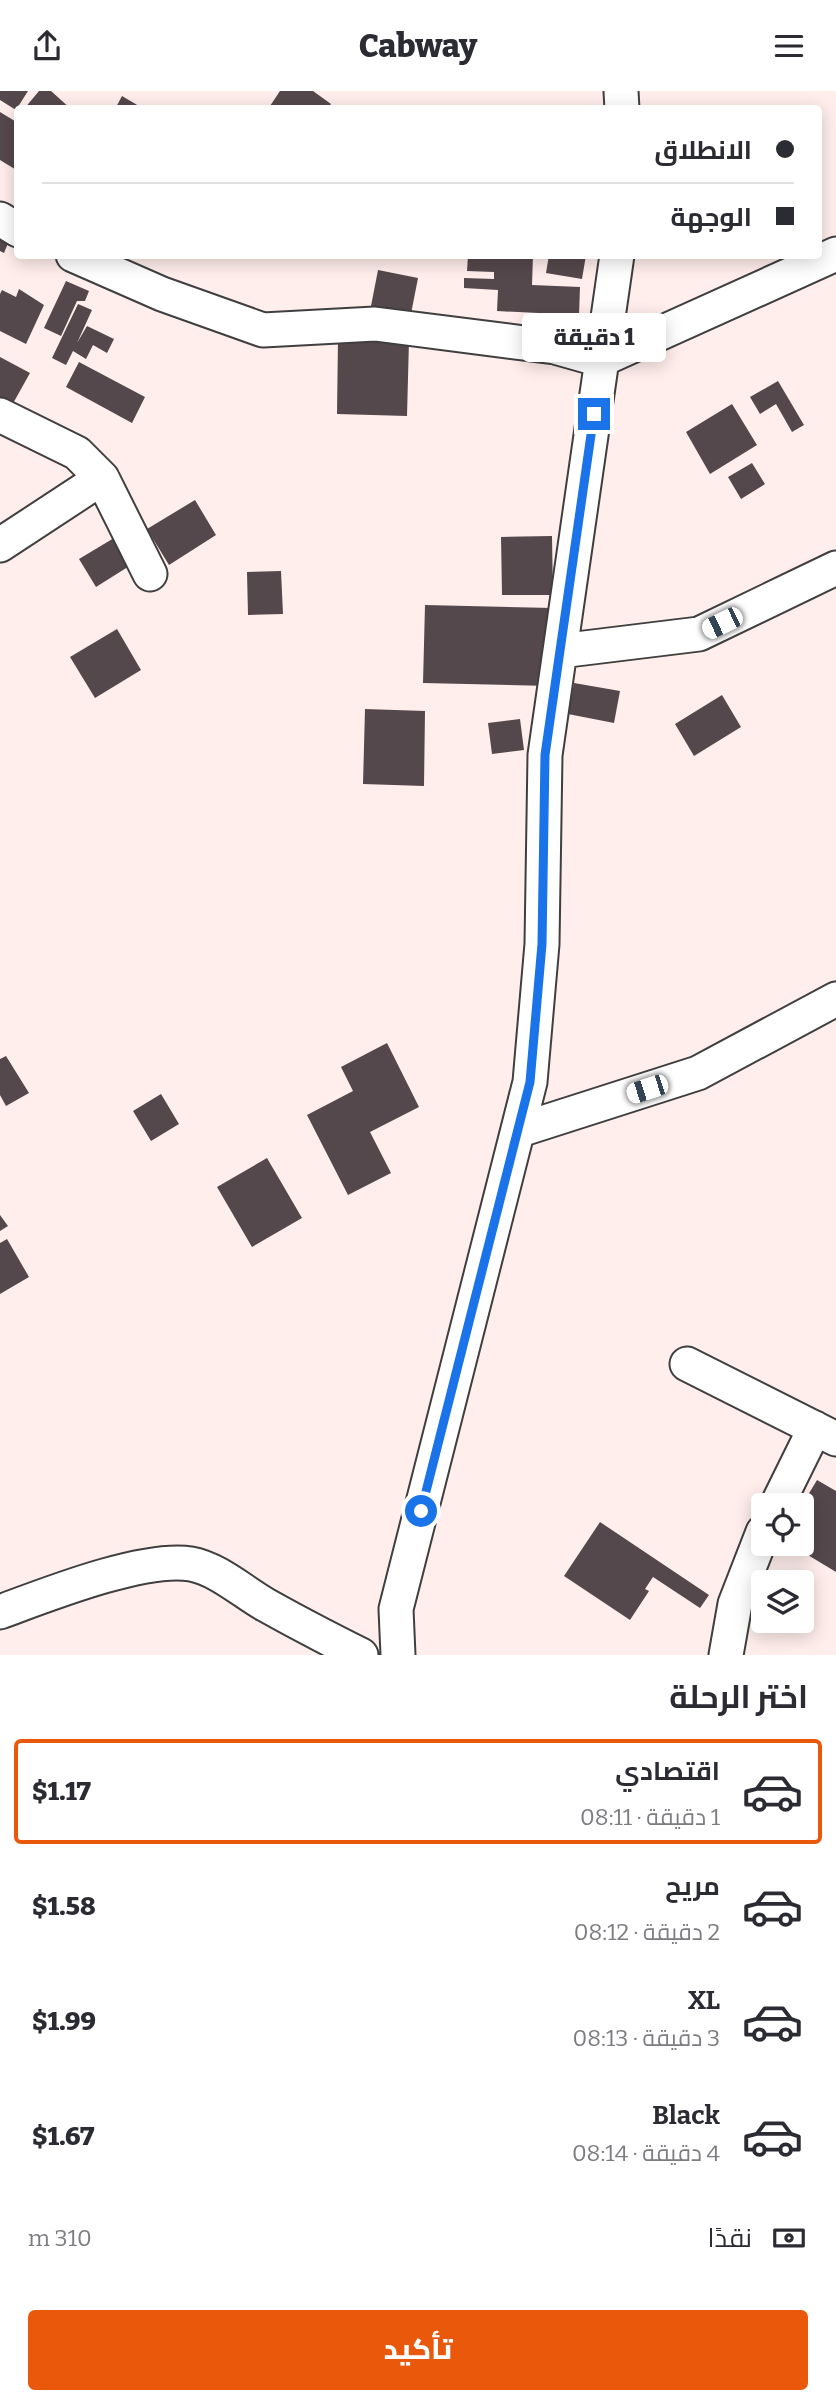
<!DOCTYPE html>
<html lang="ar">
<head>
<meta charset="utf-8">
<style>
	body { margin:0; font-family:Bitter,Cairo,serif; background:#f2f2f3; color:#2b2b33; direction:rtl; height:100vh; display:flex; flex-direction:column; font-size:26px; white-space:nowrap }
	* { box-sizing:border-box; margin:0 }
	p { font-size:23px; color:#7c7c81 }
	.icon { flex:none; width:38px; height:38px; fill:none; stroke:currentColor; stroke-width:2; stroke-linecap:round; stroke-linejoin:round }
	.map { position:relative; height:1564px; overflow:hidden; direction:ltr }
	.drawer { display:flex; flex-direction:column; background:#fff; flex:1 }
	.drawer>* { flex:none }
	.hud { position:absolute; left:14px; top:14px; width:808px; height:154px; border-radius:7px; box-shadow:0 4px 18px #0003; direction:rtl; display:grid; align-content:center; height:154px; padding:0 28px; background:#fff }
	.tools { position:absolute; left:751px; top:1402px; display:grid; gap:14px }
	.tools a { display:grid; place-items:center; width:63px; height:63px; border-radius:7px; background:#fff; box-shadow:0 4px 18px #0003; font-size:35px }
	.end { position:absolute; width:32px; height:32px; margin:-16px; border:9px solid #1a73e8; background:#fff; box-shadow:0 0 0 4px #fff }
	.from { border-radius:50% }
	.bubble { position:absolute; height:49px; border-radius:7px; background:#fff; box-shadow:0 4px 18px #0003; font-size:23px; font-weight:800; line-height:49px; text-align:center; direction:rtl }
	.car { position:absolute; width:21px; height:42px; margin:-21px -10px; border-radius:9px; box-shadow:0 0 5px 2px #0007; background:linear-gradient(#fff 24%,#345 0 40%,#fff 0 76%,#345 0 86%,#fff 0) }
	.hud b { display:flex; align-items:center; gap:24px; height:66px; font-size:26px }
	.hud b+b { border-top:2px solid #e1e1e2 }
	.hud i { width:18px; height:18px; background:#2b2b33 }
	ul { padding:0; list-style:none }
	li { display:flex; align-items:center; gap:21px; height:105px; margin:0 14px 10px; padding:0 14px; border:4px solid transparent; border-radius:7px }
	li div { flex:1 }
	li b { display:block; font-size:26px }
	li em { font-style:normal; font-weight:800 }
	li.active { border-color:#ea580c }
	li>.icon { width:63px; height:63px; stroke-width:1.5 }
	h2 { padding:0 28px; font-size:32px; line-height:84px }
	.pay { display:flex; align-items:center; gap:18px; height:77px; padding:0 28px; font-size:26px }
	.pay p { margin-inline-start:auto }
	.action { display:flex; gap:14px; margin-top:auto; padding:14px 28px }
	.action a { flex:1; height:80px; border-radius:7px; background:#ea580c; color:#fff; font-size:28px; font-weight:800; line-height:80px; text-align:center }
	header { display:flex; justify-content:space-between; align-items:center; height:91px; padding:0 28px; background:#fff; font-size:32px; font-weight:800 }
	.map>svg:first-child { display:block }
	.building { fill:#55484c }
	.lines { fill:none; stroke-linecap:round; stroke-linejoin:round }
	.minor-casing { stroke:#3f3f3f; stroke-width:37 }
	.minor { stroke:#fff; stroke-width:33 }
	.route { stroke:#1a73e8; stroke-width:9 }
</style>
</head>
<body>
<header><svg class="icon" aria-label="menu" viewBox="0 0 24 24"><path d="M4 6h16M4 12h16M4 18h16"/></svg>Cabway<svg class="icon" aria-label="share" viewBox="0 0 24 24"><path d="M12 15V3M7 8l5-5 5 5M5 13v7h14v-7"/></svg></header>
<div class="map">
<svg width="836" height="1564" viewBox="0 0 836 1564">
	<rect width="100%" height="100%" fill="#ffeeeb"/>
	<path class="building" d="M0,0H28L16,19L0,9Z
		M39,0H51L71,18H24Z
		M280,0H313L331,13L327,18H268Z
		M122,5L144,18H115Z
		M0,21L18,32V80L0,69Z
		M0,140L11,145L4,162L0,160Z
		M468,164H533L532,194L580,196L579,224L497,220L498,199L464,197V187L494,188V181L467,180Z
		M549,164H586L582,188L546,182Z
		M378,179L418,187L411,223L371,215Z
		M66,190L89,200L85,210H77L61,245L44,237Z
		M19,198L44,214L26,253L0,240V203L2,199L16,206Z
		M78,213L92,219L77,252L87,235L114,248L107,262L93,254L86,268L73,260L66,274L52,267Z
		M338,247L409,249L407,325L337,323Z
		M0,266L30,282L11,316L0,310Z
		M79,271L145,306L132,332L66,296Z
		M778,290L804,334L792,341L776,313L760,323L750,306Z
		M732,313L757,354L710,383L686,341Z
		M752,372L765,393L741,408L728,386Z
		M195,409L216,444L169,474L147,438Z
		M552,445L553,504H502L501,446Z
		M114,447L131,474L96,496L79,468Z
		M281,480L283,523L248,524L247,481Z
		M425,514L552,517L550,595L423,592Z
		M117,538L141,579L95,607L70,566Z
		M574,592L620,600L614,632L568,623Z
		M722,604L741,636L694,665L675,633Z
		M365,618L425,620L424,695L363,693Z
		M520,628L524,659L492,663L488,632Z
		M387,952L419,1016L370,1041L391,1082L348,1104L307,1024L353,1000L341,976Z
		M6,965L29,1002L6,1015L0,1004V968Z
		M161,1003L179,1033L151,1050L133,1020Z
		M267,1067L302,1127L252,1156L217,1096Z
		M0,1124L8,1135L0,1140Z
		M7,1148L29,1186L0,1203V1152Z
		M817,1389L836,1400V1481L788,1452H802V1414Z
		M600,1431L709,1504L700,1517L653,1486L645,1498L649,1500L630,1529L564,1485Z"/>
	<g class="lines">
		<defs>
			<path id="minor" d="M621,0L622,18
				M0,128L18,139
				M73,164L162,203L263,239L375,233L555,256L601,269L836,163
				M0,324L77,362L102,387L150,483
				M0,454L102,387
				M560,560L699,543L836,477
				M520,1039L698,982L836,908
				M687,1273L836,1348
				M777,1414L815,1337
				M0,1521C46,1504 144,1465 191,1473C218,1478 243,1501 266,1514C298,1532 329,1548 361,1564
				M398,1564L396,1518L530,991L542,853L545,664L617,164
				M726,1564L735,1513L763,1441"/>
		</defs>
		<use href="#minor" class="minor-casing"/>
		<use href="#minor" class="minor"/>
	</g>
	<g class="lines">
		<path class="route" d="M421,1420L530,991L542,853L545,664L594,323"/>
	</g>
</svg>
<div class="tools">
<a><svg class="icon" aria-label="locate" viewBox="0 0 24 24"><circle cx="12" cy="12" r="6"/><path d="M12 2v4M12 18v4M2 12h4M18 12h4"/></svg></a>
<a><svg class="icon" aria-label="layers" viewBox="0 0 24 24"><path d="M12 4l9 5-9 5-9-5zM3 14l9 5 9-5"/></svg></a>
</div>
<i class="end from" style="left:421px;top:1420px"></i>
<i class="end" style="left:594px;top:323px"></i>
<div class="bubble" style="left:522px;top:222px;width:144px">1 دقيقة</div>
<i class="car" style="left:722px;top:532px;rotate:244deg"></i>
<i class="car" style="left:647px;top:998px;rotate:252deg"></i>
<div class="hud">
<b><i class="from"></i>الانطلاق</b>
<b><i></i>الوجهة</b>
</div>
</div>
<section class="drawer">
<h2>اختر الرحلة</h2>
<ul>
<li class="active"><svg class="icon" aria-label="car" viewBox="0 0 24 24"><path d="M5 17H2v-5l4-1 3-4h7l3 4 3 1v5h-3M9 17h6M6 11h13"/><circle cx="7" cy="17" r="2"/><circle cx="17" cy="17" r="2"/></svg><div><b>اقتصادي</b><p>1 دقيقة · 08:11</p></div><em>$1.17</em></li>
<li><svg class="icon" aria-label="car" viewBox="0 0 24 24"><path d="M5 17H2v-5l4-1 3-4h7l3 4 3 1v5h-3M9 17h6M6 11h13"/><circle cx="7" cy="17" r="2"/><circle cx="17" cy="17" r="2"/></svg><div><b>مريح</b><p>2 دقيقة · 08:12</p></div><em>$1.58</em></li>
<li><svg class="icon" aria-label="car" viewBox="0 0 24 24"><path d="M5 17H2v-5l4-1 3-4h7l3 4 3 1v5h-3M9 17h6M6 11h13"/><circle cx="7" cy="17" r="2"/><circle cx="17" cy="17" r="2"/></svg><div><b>XL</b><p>3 دقيقة · 08:13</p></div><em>$1.99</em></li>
<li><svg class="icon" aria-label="car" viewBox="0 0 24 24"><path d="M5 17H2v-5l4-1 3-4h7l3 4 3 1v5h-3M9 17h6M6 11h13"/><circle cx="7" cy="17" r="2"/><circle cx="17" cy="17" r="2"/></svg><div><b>Black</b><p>4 دقيقة · 08:14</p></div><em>$1.67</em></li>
</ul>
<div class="pay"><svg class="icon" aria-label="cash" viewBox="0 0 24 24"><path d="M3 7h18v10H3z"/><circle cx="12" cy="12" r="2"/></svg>نقدًا<p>310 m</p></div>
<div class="action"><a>تأكيد</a></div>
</section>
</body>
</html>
